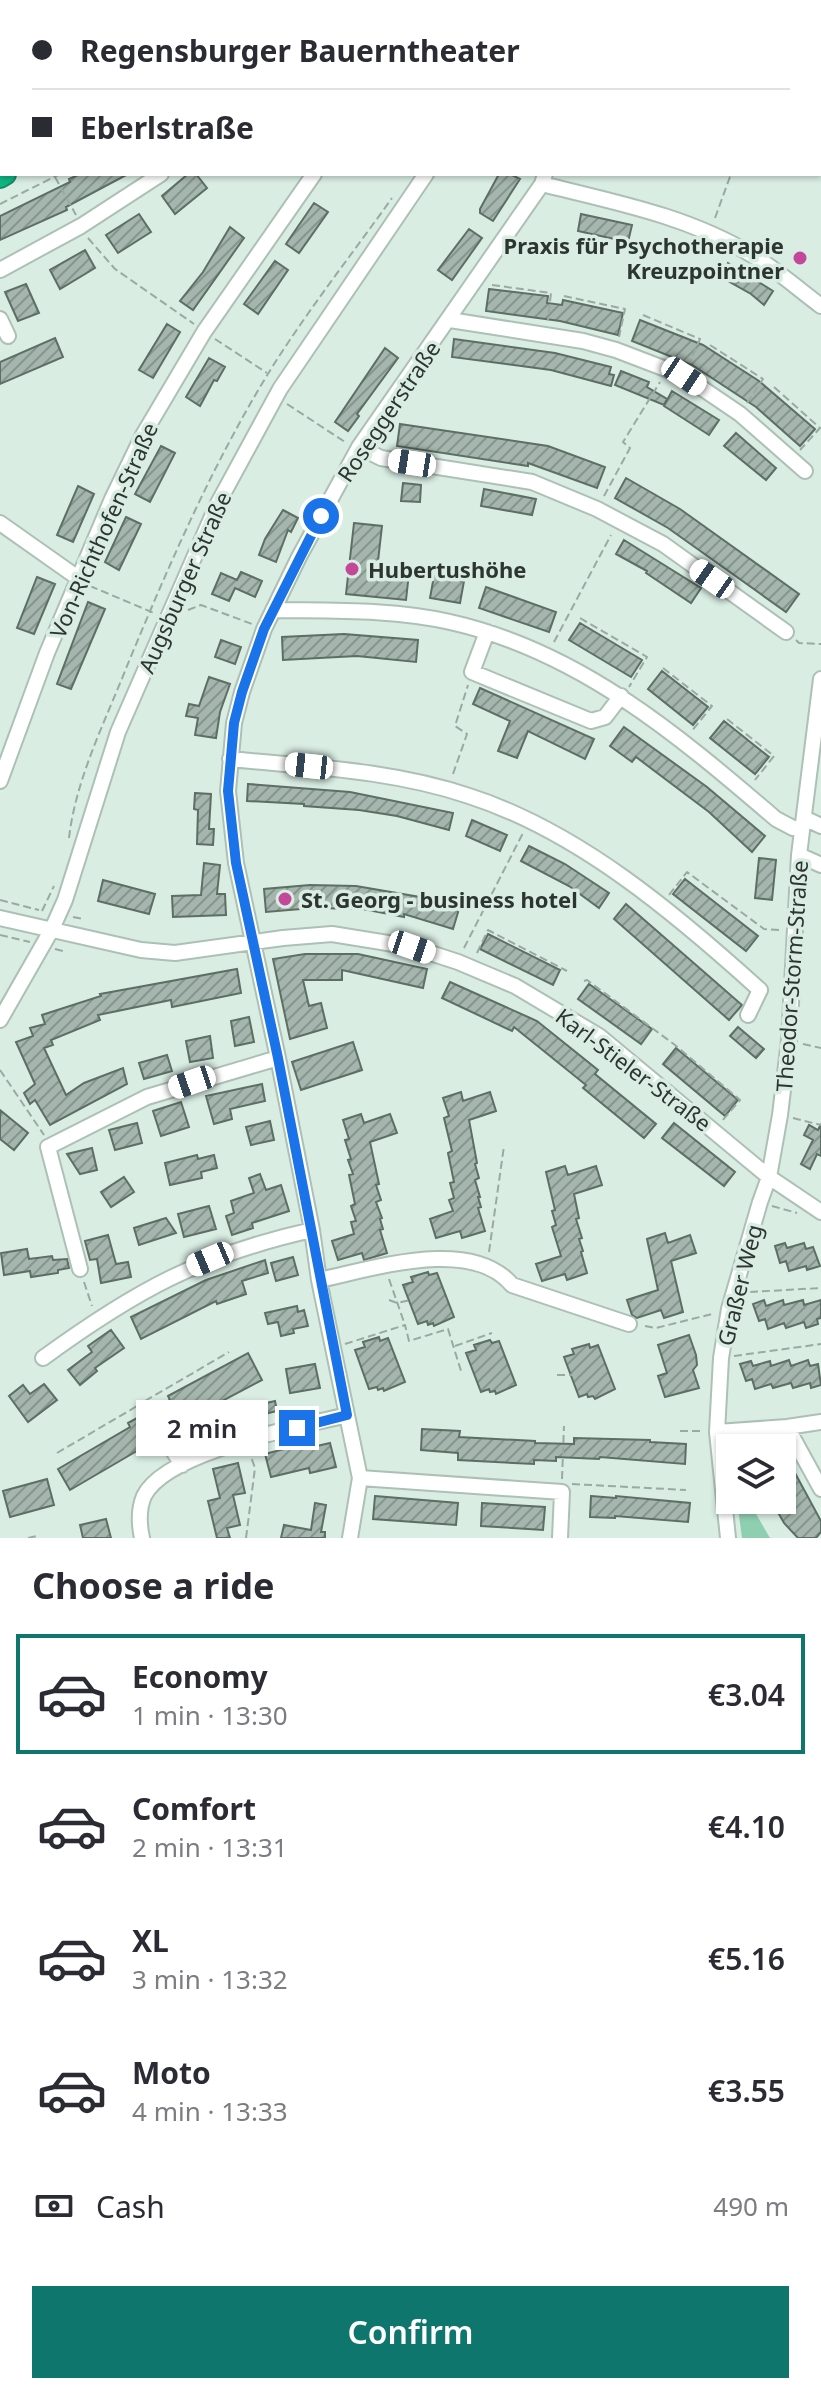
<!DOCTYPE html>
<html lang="en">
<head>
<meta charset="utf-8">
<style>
	body { margin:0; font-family:"Noto Sans",sans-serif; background:#f7f7f7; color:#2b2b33; height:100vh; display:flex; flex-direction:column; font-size:30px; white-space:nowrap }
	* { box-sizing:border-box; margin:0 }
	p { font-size:26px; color:#7c7c81 }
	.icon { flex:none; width:44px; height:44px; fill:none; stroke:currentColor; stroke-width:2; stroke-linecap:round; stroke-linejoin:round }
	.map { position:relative; height:1538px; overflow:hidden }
	.panel { display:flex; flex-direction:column; background:#fff; flex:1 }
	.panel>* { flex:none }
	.top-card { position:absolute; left:0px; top:0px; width:822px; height:176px; box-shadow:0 2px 6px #0004; display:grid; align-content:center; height:176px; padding:0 32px; background:#fff }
	.controls { position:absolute; left:716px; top:1434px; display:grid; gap:16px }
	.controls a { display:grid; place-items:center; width:80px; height:80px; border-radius:0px; background:#fff; box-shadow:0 2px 6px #0004; font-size:40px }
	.end { position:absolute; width:36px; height:36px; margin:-18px; border:10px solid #1a73e8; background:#fff; box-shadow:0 0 0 4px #fff }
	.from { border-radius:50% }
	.bubble { position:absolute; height:56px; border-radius:0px; background:#fff; box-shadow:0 2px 6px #0004; font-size:26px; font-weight:600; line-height:56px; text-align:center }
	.car { position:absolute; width:24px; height:48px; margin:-24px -12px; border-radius:10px; box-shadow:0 0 6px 2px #0007; background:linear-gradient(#fff 24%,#345 0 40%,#fff 0 76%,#345 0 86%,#fff 0) }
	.top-card b { display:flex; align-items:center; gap:28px; height:76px; font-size:30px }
	.top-card b+b { border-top:2px solid #e1e1e2 }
	.top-card i { width:20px; height:20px; background:#2b2b33 }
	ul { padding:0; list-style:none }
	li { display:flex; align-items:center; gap:24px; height:120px; margin:0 16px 12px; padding:0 16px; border:4px solid transparent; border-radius:0px }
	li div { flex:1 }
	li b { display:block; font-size:30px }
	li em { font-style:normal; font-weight:600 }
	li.on { border-color:#0f766e }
	li>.icon { width:72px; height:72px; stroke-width:1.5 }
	h2 { padding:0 32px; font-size:36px; line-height:96px }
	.pay { display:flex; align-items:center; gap:20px; height:88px; padding:0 32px; font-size:30px }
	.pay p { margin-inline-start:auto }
	.primary-button { display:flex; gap:16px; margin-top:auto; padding:16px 32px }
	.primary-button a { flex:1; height:92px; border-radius:0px; background:#0f766e; color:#fff; font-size:32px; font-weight:600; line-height:92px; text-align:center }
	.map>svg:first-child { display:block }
	.grass { fill:url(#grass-tufts) }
	.building { fill:url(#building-hatch); stroke:#5d6e65; stroke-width:2 }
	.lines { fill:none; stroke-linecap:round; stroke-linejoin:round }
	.minor-tunnel { stroke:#b7c8bf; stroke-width:14; stroke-dasharray:14 7; stroke-linecap:butt }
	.minor-casing { stroke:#adc0b6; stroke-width:18 }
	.highway-casing { stroke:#198966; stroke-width:24 }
	.path { stroke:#9aaaa2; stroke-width:2; stroke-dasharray:8 4; stroke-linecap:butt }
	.minor { stroke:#fff; stroke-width:14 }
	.highway { stroke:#0eb682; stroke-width:20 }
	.route { stroke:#1a73e8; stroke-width:10 }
	.poi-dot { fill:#c44899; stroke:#d9ede3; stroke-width:3 }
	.labels { text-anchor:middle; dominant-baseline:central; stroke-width:7; stroke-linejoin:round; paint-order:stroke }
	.poi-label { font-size:22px; font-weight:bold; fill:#2d3531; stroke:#d9ede3; text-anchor:start }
	.street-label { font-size:22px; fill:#2d3531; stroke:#d9ede3 }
</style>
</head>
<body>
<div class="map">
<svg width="821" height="1538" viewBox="0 0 821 1538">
	<defs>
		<pattern id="grass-tufts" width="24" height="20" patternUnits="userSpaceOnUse" patternTransform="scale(2)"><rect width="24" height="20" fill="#8fcfb1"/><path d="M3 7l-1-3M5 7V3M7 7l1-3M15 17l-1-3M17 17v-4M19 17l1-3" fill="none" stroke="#7cb299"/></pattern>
		<pattern id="building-hatch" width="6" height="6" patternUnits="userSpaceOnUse" patternTransform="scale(2)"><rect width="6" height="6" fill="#a4b6ad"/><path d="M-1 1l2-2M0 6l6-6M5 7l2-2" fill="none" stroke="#86958d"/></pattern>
	</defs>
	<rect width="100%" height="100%" fill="#d9ede3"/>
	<path class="grass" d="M737,1500H748L770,1538H742Z"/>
	<path class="building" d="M80,174H128L66,207L67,210L0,240V216L70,182L69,179Z
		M188,174H196L207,188L175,214L162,196Z
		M499,174H510L520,179L493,221L480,213V209Z
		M314,203L328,212L299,253L286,244Z
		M139,214L151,232L118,253L106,235Z
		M581,214L632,225L628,242L578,231Z
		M230,227L244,238L193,310L180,301L203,272Z
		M469,229L482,238L452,280L438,270Z
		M85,250L95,268L60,289L50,270Z
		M275,261L288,270L258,314L244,304Z
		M728,263L773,291L764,305L751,294L721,277Z
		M26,284L39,313L18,321L5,292Z
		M489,289L548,296L547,303L562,305L563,300L623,313L618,335L560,321L486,311Z
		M640,320L703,345L759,381L815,429L800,446L756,407L692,365L632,341Z
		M167,324L180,332L153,378L139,370Z
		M55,338L63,357L0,384V362Z
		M454,339L555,353L611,367L609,374L614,375L611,386L551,370L452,357Z
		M385,348L398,358L357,414L359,416L348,431L335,422Z
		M209,358L225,367L217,381L214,380L200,406L186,397Z
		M621,371L649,382L647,387L667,399L664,405L615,385Z
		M672,391L719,420L709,435L664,406Z
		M400,424L548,446L605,467L597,488L528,463V466L397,446Z
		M736,433L776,468L766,480L724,446Z
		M161,446L175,453L150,502L135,494Z
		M626,478L680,509L799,594L786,612L668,528L615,498Z
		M403,483L421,485L420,502L401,501Z
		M78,486L94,494L73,542L57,535Z
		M484,489L536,499L532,515L481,506Z
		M283,510L298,518L291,532L288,530L276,562L259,555L265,539Z
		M126,517L141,524L119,570L105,562Z
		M354,523L382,526L377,570L409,573L406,600L346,594Z
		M624,540L701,588L691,603L646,573L647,571L616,554Z
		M241,572L262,581L255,597L235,588L229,601L212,594L221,573L237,580Z
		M434,576L464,581L460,603L430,598Z
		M37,577L55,584L34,634L17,628Z
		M486,587L556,612L549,632L479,608Z
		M88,602L105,609L71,689L57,684Z
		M580,623L642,660L631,677L569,640Z
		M344,634L418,640L416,662L357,656L283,660L282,637Z
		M221,640L241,647L235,664L215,657Z
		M662,671L708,707L693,725L648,689Z
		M209,677L230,684L220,712L216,738L195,735L198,718L186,716L189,704L199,706Z
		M480,688L594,739L585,759L528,731L517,758L498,751L510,721L473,704Z
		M724,721L769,757L755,774L710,738Z
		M624,727L707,787L765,836L752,852L709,812L636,757L632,762L610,746Z
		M248,784L350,792L453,813L449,830L397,816L359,810L304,806V804L247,801Z
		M195,793L211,794L209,829H214L213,845L197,844L198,810L194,809Z
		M472,820L507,835L500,851L466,836Z
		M529,846L565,864L609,893L599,908L569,886L521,861Z
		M759,858L776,860L772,900L755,898Z
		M204,863L220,865L217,894H225L226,915L173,917L172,896L201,895Z
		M685,879L758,936L746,951L673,894Z
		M103,880L155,894L149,914L98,901Z
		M310,885L356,886L426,898L459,909L453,929L404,914V917L363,909L313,908L266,912L264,889Z
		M626,904L742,1005L729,1020L614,919Z
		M488,934L560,970L553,985L480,949Z
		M305,954H358L427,969L423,988L342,970V980H303L309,1006L321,1003L327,1028L290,1039L273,959Z
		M237,969L241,993L172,1007L171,1000L98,1015L100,1020L51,1040L53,1045L44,1048L66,1095L84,1083L123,1068L127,1084L50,1125L35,1100L30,1104L24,1093L35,1084L16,1042L33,1036L30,1028L45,1024L42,1015L101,996L100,994Z
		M450,982L537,1021L598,1070L595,1074L656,1124L644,1138L583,1088L586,1085L514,1027L512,1031L442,998Z
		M589,984L652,1029L641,1044L578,999Z
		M249,1017L254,1042L235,1046L231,1021Z
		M738,1027L764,1049L756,1058L730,1036Z
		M210,1036L213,1058L190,1062L186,1041Z
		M353,1042L362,1070L301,1090L292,1062Z
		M676,1048L738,1100L725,1116L663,1064Z
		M167,1055L172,1071L144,1079L139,1063Z
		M262,1084L265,1101L230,1109L232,1119L214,1124L206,1096Z
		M461,1092L463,1101L490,1092L496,1111L469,1120L477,1163L475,1164L479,1178L475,1180L480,1197H478L481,1207L478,1208L485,1231L462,1238L460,1231L436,1238L430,1219L453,1211L449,1200L454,1198L450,1183L454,1182L448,1153L452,1151L444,1118L449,1116L443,1098Z
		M181,1102L189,1127L161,1136L153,1111Z
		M0,1110L28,1133L14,1150L0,1139Z
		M361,1114L364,1123L390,1114L397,1133L370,1142L379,1184L376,1185L381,1200L376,1202L382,1218L380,1219L383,1229L380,1230L387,1253L364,1260L362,1253L338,1260L332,1241L354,1234L351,1222L356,1221L351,1206L355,1204L349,1175L353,1174L348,1160L351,1159L345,1140L349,1139L343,1120Z
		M270,1121L274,1140L251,1145L246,1127Z
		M137,1123L142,1143L115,1150L109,1130Z
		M674,1123L735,1172L724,1186L662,1138Z
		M821,1124V1156L817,1154L810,1169L801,1164L813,1140L804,1135L809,1125L818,1130Z
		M92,1148L97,1170L80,1174L67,1154Z
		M197,1155L198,1159L214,1155L217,1168L201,1172L202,1178L170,1185L165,1163Z
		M565,1166L568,1175L596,1166L602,1185L574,1194L579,1218L576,1219L582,1238L579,1239L583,1251L581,1252L587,1273L567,1280L565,1274L542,1281L536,1264L561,1256L552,1227L556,1225L552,1211L555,1210L546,1172Z
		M260,1174L266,1190L281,1185L289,1211L252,1223L253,1228L232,1235L226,1216L234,1213L231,1201L254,1193L249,1178Z
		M124,1177L134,1192L111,1207L101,1192Z
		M209,1206L216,1229L184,1237L178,1214Z
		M166,1218L176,1233L139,1245L134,1228Z
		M665,1233L668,1243L690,1235L696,1253L671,1261L683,1312L664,1318L661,1310L637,1318L632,1315L627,1300L658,1290L647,1239Z
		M108,1235L116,1264L128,1262L131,1277L101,1283L97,1259L90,1260L85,1241Z
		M785,1243L787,1248L804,1243L806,1249L813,1247L820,1266L807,1270L806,1266L789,1271L786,1261L780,1263L775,1246Z
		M27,1249L29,1259L52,1256L53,1260L67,1259L69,1268L58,1270V1273L31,1277L30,1271L4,1275L1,1253Z
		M293,1257L298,1275L276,1281L271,1263Z
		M265,1260L268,1273L242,1281L246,1294L217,1304L216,1301L141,1339L131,1317L206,1280Z
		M428,1272L429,1275L437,1273L454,1317L434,1326L433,1323L428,1325L427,1321L418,1324L403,1285L413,1282L411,1277Z
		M764,1300L766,1306L783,1300L784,1305L803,1300L804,1305L821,1300V1318L817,1319L818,1324L806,1328L804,1322L786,1328L784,1323L768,1329L765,1319L759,1321L753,1304Z
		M297,1306L298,1312L304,1310L308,1326L293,1329L294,1333L281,1336L278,1322L268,1324L265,1313Z
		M111,1330L124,1348L95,1368L97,1371L80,1385L68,1370L92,1352L88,1346Z
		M689,1335L696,1355L697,1365L693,1370L699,1388L665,1397L658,1376L667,1373L658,1345Z
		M379,1337L380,1341L388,1338L405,1382L384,1391L383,1388L378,1390L377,1387L369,1389L355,1350L365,1347L363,1342Z
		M490,1340L492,1343L499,1341L516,1385L496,1394L495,1391L490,1392L489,1389L481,1392L466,1353L476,1350L474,1345Z
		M589,1344L590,1348L598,1345L615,1389L595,1399L593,1396L588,1397L587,1394L579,1397L564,1357L574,1354L572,1349Z
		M248,1353L262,1380L171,1428L163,1419H154L149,1429L158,1445L145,1453L142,1448L70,1490L58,1469L130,1427L128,1423L170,1400L168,1396Z
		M789,1360L791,1366L808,1360L810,1366L818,1364L821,1385L811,1388L810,1383L793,1388L791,1383L773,1388L771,1384L755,1389L752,1379L746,1381L740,1364L751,1361L753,1366L770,1361L771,1366Z
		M315,1364L320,1388L290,1393L286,1369Z
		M44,1384L57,1400L28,1422L9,1396L23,1385L30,1394Z
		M275,1401L277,1411L230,1422L228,1412Z
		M422,1429L460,1431L459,1437L535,1441V1443L574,1444V1438L650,1440V1442L686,1444L685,1464L600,1457L599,1459L556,1457V1461L534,1460V1464L458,1460V1453L421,1450Z
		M330,1443L336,1467L310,1473L309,1468L271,1477L265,1454L303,1444L304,1449Z
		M782,1449L821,1521V1532L816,1538H798L784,1523L771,1500H782Z
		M238,1463L245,1493L233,1495L240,1525L227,1528L230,1538H217L208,1501L220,1498L213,1469Z
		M47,1479L54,1505L10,1517L3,1491Z
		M375,1496L458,1503L456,1525L373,1519Z
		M591,1496L616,1498V1496L690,1503L688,1522L615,1516V1518L590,1517Z
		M315,1503L326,1505L321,1532H325V1538H281L284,1525L311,1530Z
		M482,1503L545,1507L543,1530L481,1526Z
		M106,1519L111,1538H83L80,1525Z"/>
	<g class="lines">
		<path class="minor-tunnel" d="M375,2L382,0"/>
		<defs>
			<path id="minor" d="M502,2L503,0
				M601,2L602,0
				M820,139L821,140
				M542,184C614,202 688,216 752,255C776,269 798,289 821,306
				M0,270L81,226L161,174
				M0,319L8,336
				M450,320L583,341L616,350L684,376L740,414L805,471
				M359,447L381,458L532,482L597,509L663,544L786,632
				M0,523L78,578
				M273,610C332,611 392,609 450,622C579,651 678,735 776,819L793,828L802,829
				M487,632L472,672L591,721L605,717L621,696
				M230,759C310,767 392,770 469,796C578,831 676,914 760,990L748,1015
				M0,781L47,653L112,499L143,435L204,332L314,174
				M804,818L821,826
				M799,855L821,865
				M0,918L141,950L175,953L283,938L332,934L412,947L458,962L515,986L599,1036L769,1177L821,1212
				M0,1020L52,929L65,900L118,732L217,505L280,389L426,174
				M80,1269L48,1147L147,1097L278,1058
				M319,1280C373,1269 471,1236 512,1285L629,1324
				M43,1358C135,1291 200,1255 312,1230
				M787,1427L821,1489
				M159,1428L182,1465
				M717,1432L787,1427L821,1422
				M360,1478L562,1492L560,1538
				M142,1538C139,1524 138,1510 144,1496C166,1451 300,1427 347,1415
				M350,1538L360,1478L319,1280L312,1230L278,1058L236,863L228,791L234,723L242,692L264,629L299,557L359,447L542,184L545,174
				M728,1538L717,1432L721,1358L729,1309L760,1202L769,1177L780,1115L789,1040L799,855L821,679"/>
			<path id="highway" d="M153,2L155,0
				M271,2L274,0
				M0,135L2,134
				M0,177L5,174"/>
		</defs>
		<use href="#minor" class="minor-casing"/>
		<use href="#highway" class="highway-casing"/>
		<path class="path" d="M479,2L480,0
			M55,177L76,215
			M0,204L60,174
			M715,218L731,174
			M88,238L115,269L194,324
			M492,285L551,293L548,320
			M564,296L625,309L619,337
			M643,315L700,339L690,362
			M215,339L267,373
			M710,345L763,379L747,403
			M774,387L820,428L800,450
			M287,404L345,442
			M604,496L630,448L623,442L660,382
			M90,586L154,613
			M188,610L201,605L252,624
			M580,618L647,657L629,687
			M796,640L799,643L821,644
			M554,642L611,535
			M663,668L712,706L691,732
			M727,719L774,756L755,780
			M453,774L467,734L455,726L468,685
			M69,838C76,778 105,722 127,666C168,567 211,468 266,377C304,315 350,257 392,198
			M669,895L687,872L764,929L780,930
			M0,900L39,910
			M42,911L54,886
			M73,917L83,919
			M0,935L30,942
			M464,948L523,833
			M55,949L63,951
			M477,953L488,930L567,971
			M584,981L587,980L675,1045L740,1100L722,1121
			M803,1044L821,1048
			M0,1070L44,1135
			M793,1118L821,1125
			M772,1206L797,1213
			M489,1252L504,1146
			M389,1279L405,1325
			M84,1282L92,1306
			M750,1292L821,1288
			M389,1300L397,1303L410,1300
			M645,1326L656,1328L712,1314
			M345,1344L405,1325L409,1341L448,1329L461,1371
			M455,1346L492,1333
			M734,1356L821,1344
			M557,1375H572
			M145,1401L229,1352
			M680,1431H704
			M57,1453L144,1402L153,1416
			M562,1479L564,1426
			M572,1484L686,1490
			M28,1538L37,1536
			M246,1538L255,1468L250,1454"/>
		<use href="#minor" class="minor"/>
		<use href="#highway" class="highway"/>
	</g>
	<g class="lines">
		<path class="route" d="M297,1428L347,1415L278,1058L236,863L228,791L234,723L242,692L264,629L321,516"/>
	</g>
	<g class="poi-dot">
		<circle cx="800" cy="258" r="8"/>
		<circle cx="352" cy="569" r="8"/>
		<circle cx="285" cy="899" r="8"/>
	</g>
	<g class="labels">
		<g class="poi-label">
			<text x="784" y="245" text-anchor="end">Praxis für Psychotherapie<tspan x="784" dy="25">Kreuzpointner</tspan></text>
			<text x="368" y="569">Hubertushöhe</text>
			<text x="301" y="899">St. Georg - business hotel</text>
		</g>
		<g class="street-label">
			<text transform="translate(388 411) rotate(-56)">Roseggerstraße</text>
			<text transform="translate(103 530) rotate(-66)">Von-Richthofen-Straße</text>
			<text transform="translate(184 582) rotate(-66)">Augsburger Straße</text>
			<text transform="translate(791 976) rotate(-86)">Theodor-Storm-Straße</text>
			<text transform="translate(634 1069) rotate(37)">Karl-Stieler-Straße</text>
			<text transform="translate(739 1285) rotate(-76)">Graßer Weg</text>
		</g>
	</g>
</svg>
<div class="controls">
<a><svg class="icon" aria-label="layers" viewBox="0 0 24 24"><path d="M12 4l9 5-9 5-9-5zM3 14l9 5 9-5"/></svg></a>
</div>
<i class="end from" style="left:321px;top:516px"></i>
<i class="end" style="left:297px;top:1428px"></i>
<div class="bubble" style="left:136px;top:1400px;width:132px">2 min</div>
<i class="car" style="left:684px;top:376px;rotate:124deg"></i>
<i class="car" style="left:412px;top:463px;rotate:279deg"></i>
<i class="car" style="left:712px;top:579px;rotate:305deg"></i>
<i class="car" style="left:309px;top:766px;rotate:276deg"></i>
<i class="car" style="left:412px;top:947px;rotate:109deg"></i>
<i class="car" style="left:192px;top:1082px;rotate:251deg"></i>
<i class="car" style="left:210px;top:1259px;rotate:247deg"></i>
<div class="top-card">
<b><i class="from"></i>Regensburger Bauerntheater</b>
<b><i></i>Eberlstraße</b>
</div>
</div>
<section class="panel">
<h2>Choose a ride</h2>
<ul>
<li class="on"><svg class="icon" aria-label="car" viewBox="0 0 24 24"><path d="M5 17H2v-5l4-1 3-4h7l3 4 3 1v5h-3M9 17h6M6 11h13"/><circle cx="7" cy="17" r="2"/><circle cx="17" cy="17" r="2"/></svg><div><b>Economy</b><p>1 min · 13:30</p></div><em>€3.04</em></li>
<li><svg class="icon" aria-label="car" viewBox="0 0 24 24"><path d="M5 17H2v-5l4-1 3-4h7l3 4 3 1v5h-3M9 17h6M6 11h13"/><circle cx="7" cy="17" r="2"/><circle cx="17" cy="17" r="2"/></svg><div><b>Comfort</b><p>2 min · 13:31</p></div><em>€4.10</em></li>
<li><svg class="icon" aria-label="car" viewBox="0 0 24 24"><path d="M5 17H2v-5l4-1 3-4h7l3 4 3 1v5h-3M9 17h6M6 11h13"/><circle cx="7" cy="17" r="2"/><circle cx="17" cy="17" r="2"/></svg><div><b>XL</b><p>3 min · 13:32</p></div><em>€5.16</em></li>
<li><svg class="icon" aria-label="car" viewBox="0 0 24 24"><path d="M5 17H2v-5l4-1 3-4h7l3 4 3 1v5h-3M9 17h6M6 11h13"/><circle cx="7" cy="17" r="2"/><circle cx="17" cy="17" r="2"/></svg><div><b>Moto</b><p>4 min · 13:33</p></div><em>€3.55</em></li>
</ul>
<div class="pay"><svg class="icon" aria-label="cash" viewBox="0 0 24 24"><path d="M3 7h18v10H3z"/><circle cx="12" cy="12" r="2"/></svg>Cash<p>490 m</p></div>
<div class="primary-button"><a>Confirm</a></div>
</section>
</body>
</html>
